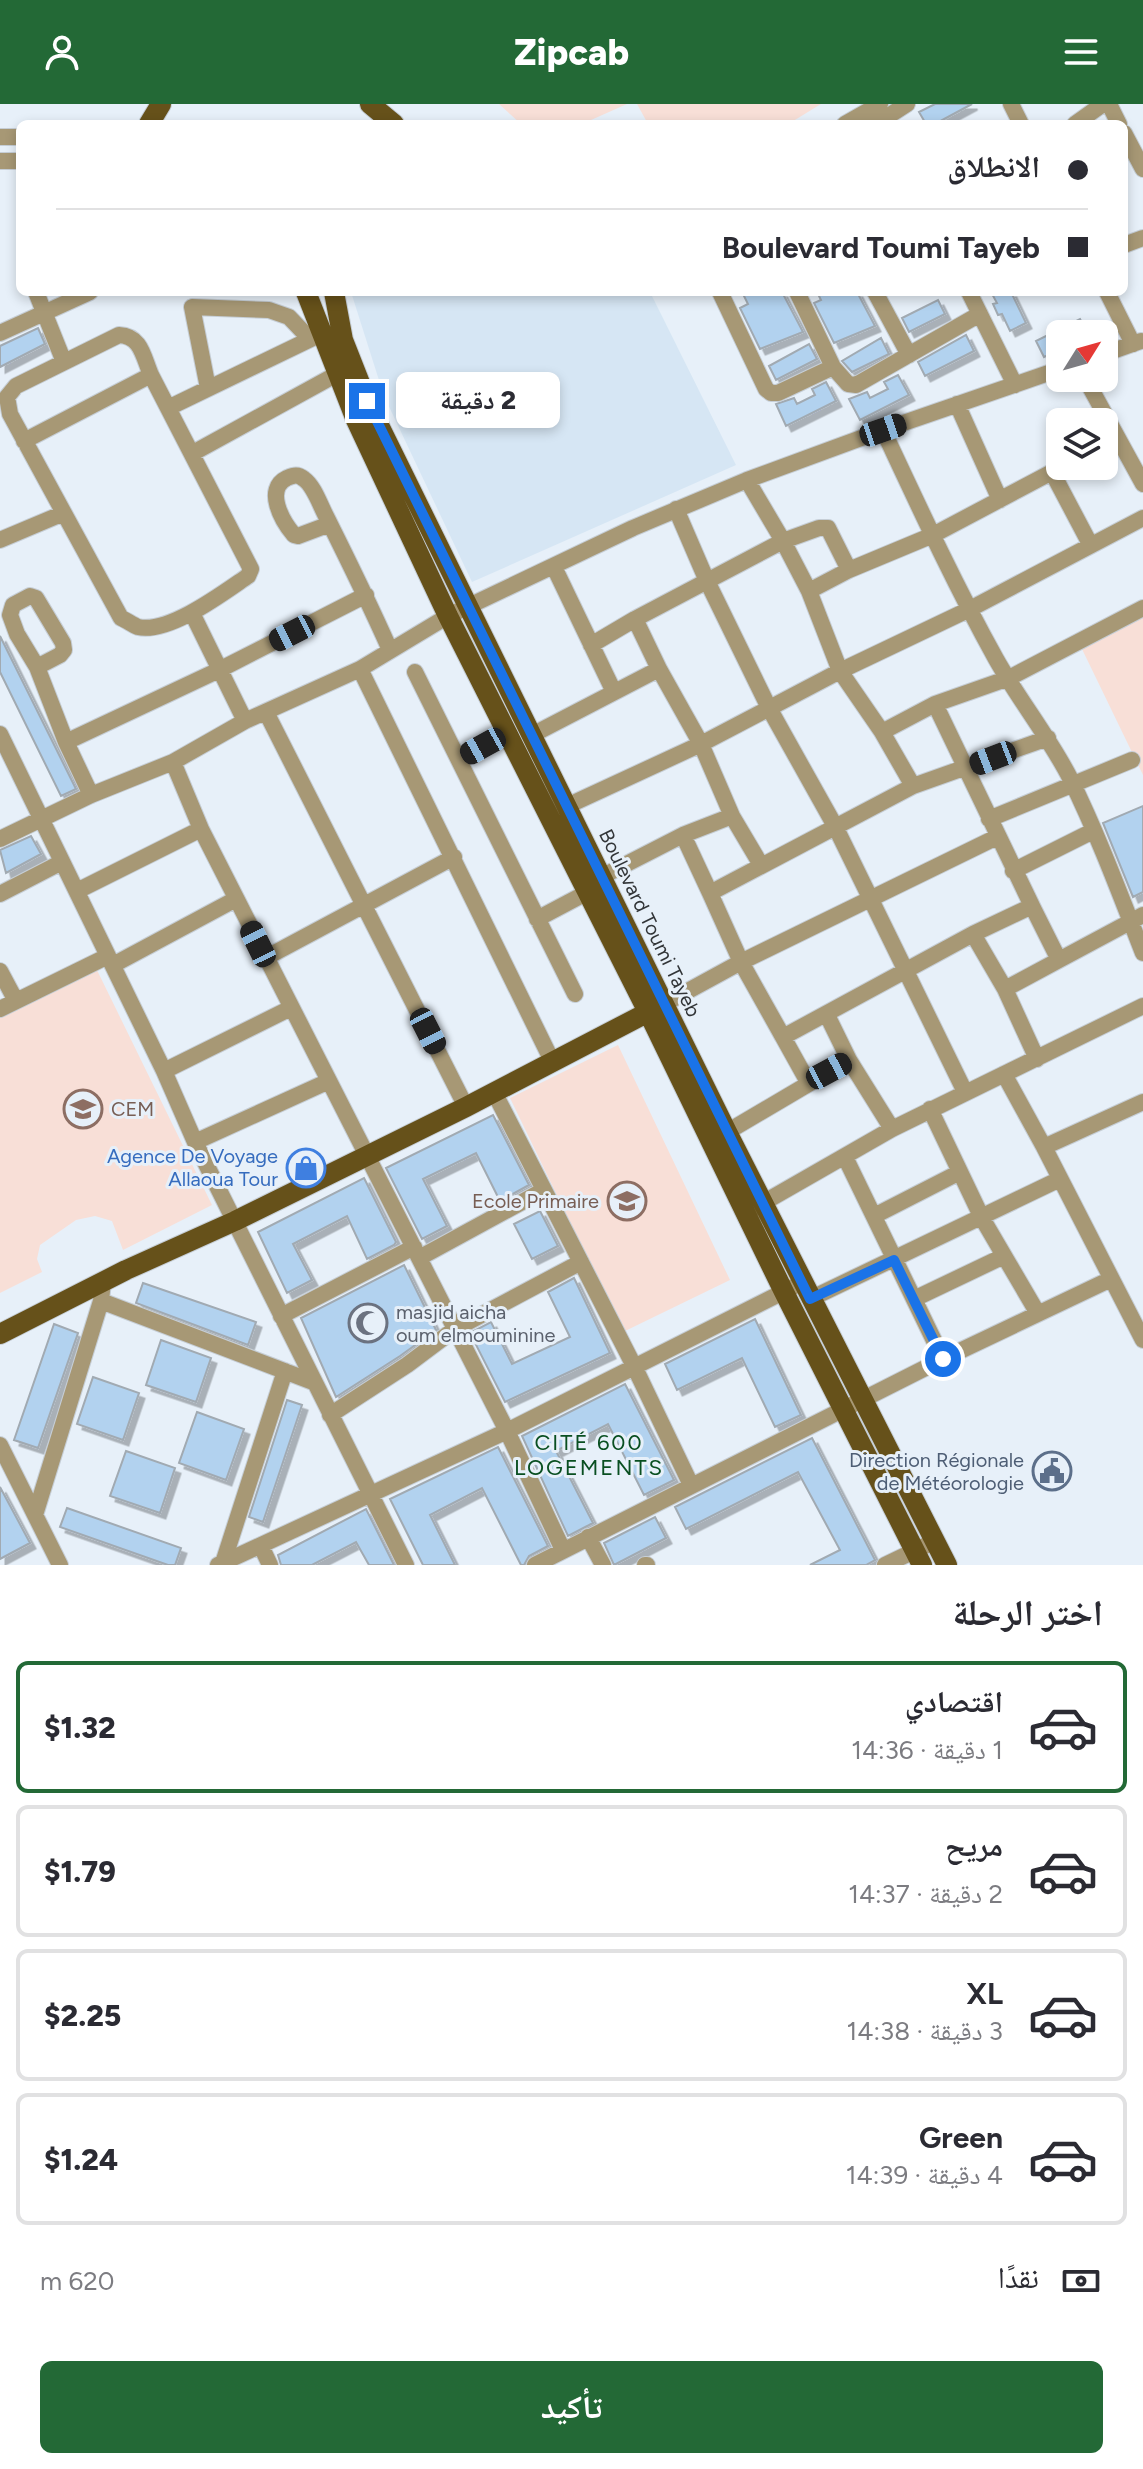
<!DOCTYPE html>
<html lang="ar">
<head>
<meta charset="utf-8">
<style>
	body { margin:0; font-family:Figtree,"Noto Naskh Arabic",sans-serif; background:#f2f2f3; color:#2b2b33; direction:rtl; height:100vh; display:flex; flex-direction:column; font-size:30px; white-space:nowrap }
	* { box-sizing:border-box; margin:0 }
	p { font-size:26px; color:#7c7c81 }
	.icon { flex:none; width:44px; height:44px; fill:none; stroke:currentColor; stroke-width:2; stroke-linecap:round; stroke-linejoin:round }
	.map { position:relative; height:1461px; overflow:hidden; direction:ltr }
	.details { display:flex; flex-direction:column; background:#fff; flex:1 }
	.details>* { flex:none }
	.banner { position:absolute; left:16px; top:16px; width:1112px; height:176px; border-radius:12px; box-shadow:0 4px 12px #0003; direction:rtl; display:grid; align-content:center; height:176px; padding:0 40px; background:#fff }
	.needle { width:52px; rotate:53deg }
	.controls { position:absolute; left:1046px; top:216px; display:grid; gap:16px }
	.controls a { display:grid; place-items:center; width:72px; height:72px; border-radius:12px; background:#fff; box-shadow:0 4px 12px #0003; font-size:40px }
	.end { position:absolute; width:36px; height:36px; margin:-18px; border:10px solid #1a73e8; background:#fff; box-shadow:0 0 0 4px #fff }
	.from { border-radius:50% }
	.bubble { position:absolute; height:56px; border-radius:12px; background:#fff; box-shadow:0 4px 12px #0003; font-size:26px; font-weight:800; line-height:56px; text-align:center; direction:rtl }
	.car { position:absolute; width:24px; height:48px; margin:-24px -12px; border-radius:10px; box-shadow:0 0 6px 2px #0007; background:linear-gradient(#222 24%,#8ab4d8 0 40%,#222 0 76%,#8ab4d8 0 86%,#222 0) }
	.banner b { display:flex; align-items:center; gap:28px; height:76px; font-size:30px }
	.banner b+b { border-top:2px solid #e1e1e2 }
	.banner i { width:20px; height:20px; background:#2b2b33 }
	ul { padding:0; list-style:none }
	li { display:flex; align-items:center; gap:24px; height:132px; margin:0 16px 12px; padding:0 24px; border:4px solid #e1e1e2; border-radius:12px }
	li div { flex:1 }
	li b { display:block; font-size:30px }
	li em { font-style:normal; font-weight:800 }
	li.selected { border-color:#236936 }
	li>.icon { width:72px; height:72px; stroke-width:1.5 }
	h2 { padding:0 40px; font-size:36px; line-height:96px }
	.pay { display:flex; align-items:center; gap:20px; height:88px; padding:0 40px; font-size:30px }
	.pay p { margin-inline-start:auto }
	.action { display:flex; gap:16px; margin-top:auto; padding:16px 40px }
	.action a { flex:1; height:92px; border-radius:12px; background:#236936; color:#fff; font-size:32px; font-weight:800; line-height:92px; text-align:center }
	header { display:flex; justify-content:space-between; align-items:center; height:104px; padding:0 40px; background:#236936; color:#fff; font-size:36px; font-weight:800 }
	.map>svg:first-child { display:block }
	.built { fill:#d6e6f4 }
	.education { fill:#f8dfd7 }
	.building { fill:#b2d2ef; stroke:#a1aab2; stroke-width:2; filter:url(#shadow) }
	.lines { fill:none; stroke-linecap:round; stroke-linejoin:round }
	.minor-casing { stroke:#c6ced6; stroke-width:18 }
	.major-casing { stroke:#c6ced6; stroke-width:22 }
	.minor { stroke:#a79875; stroke-width:16 }
	.major { stroke:#66511a; stroke-width:20 }
	.route { stroke:#1a73e8; stroke-width:10 }
	.labels { text-anchor:middle; dominant-baseline:central; stroke-width:6; stroke-linejoin:round; paint-order:stroke }
	.street-label { font-size:20px; fill:#323538; stroke:#e7f0f9 }
	.education-label { font-size:20px; fill:#785e54; stroke:#e7f0f9; text-anchor:start }
	.shop-label { font-size:20px; fill:#366cbe; stroke:#e7f0f9; text-anchor:end }
	.worship-label { font-size:20px; fill:#5b616d; stroke:#e7f0f9; text-anchor:start }
	.service-label { font-size:20px; fill:#4e5e75; stroke:#e7f0f9; text-anchor:end }
	.neighbourhood-label { font-size:22px; letter-spacing:2px; fill:#094f21; stroke:#e7f0f9 }
</style>
</head>
<body>
<header><svg class="icon" aria-label="menu" viewBox="0 0 24 24"><path d="M4 6h16M4 12h16M4 18h16"/></svg>Zipcab<svg class="icon" aria-label="person" viewBox="0 0 24 24"><circle cx="12" cy="8" r="4"/><path d="M4 21q1-7 8-7t8 7"/></svg></header>
<div class="map">
<svg width="1143" height="1461" viewBox="0 0 1143 1461">
	<defs>
		<filter id="shadow"><feDropShadow dx="5.5" dy="5.5" stdDeviation="0" flood-color="#0004"/></filter>
	</defs>
	<rect width="100%" height="100%" fill="#e7f0f9"/>
	<path class="built" d="M351,188H650L736,361L472,478L384,292Z"/>
	<path class="education" d="M499,0H627L582,20H521Z
		M637,0H821L790,19L753,20H648Z
		M1143,511V671L1081,543Z
		M94,860L212,1101L123,1146L112,1117L95,1112L76,1116L40,1141L37,1155L42,1168L0,1189V909Z
		M618,941L730,1176L623,1228L510,994Z"/>
	<path class="building" d="M935,0H972L935,20H926L919,8Z
		M742,188H782L803,228L760,245L740,204L748,200Z
		M817,188H857L875,222L834,239L814,199L821,196Z
		M991,188H1011L1026,219L1010,227L1002,210L998,211L993,200L997,199Z
		M938,196L945,210L909,228L902,214Z
		M1080,215L1087,230H1060V244L1044,253L1036,237Z
		M38,224L45,240L0,263V242Z
		M966,231L974,247L925,272L918,258Z
		M881,234L889,250L852,268L842,257Z
		M809,240L817,255L776,276L769,262Z
		M898,271L909,291L860,316L849,295L867,288L870,294L888,285L884,278Z
		M826,278L836,297L786,322L776,300L794,294L797,300L815,291L812,285Z
		M0,532L76,685L61,692L0,568Z
		M1143,702V788L1133,793L1103,719Z
		M31,732L41,750L6,769L0,746Z
		M493,1011L529,1081L500,1097L476,1049L423,1075L447,1122L422,1135L386,1064Z
		M364,1074L396,1138L394,1141L367,1155L347,1112L293,1140L312,1176L287,1189L258,1128Z
		M540,1107L558,1142L532,1155L514,1120Z
		M404,1161L436,1226L400,1252L336,1293L301,1214Z
		M574,1174L610,1249L505,1298L470,1229L491,1218L512,1260L570,1233L548,1188Z
		M143,1179L256,1218L248,1241L136,1199Z
		M755,1215L801,1311L775,1323L742,1254L677,1286L665,1260Z
		M54,1220L78,1229L38,1344L14,1336Z
		M161,1236L211,1254L196,1298L146,1281Z
		M93,1273L139,1289L123,1336L77,1320Z
		M625,1280L674,1376L644,1391L608,1320L556,1347L593,1419L568,1432L522,1332Z
		M287,1296L302,1301L263,1418L249,1413Z
		M197,1308L244,1325L226,1376L179,1359Z
		M812,1334L875,1456L866,1461H810L840,1446L798,1368L686,1425L675,1403Z
		M498,1343L548,1442L529,1452L524,1461H521L482,1384L430,1411L455,1461H423L390,1395Z
		M126,1347L175,1364L160,1409L110,1392Z
		M0,1383L30,1439L0,1455Z
		M67,1404L181,1444L175,1461H168L60,1423Z
		M366,1405L394,1461H369L356,1438L312,1461H281L278,1451Z
		M655,1413L666,1434L614,1461L604,1439Z"/>
	<g class="lines">
		<defs>
			<path id="minor" d="M1011,0L1021,20
				M1109,0L1119,20
				M845,20L880,0
				M876,20L907,0
				M1075,20L1103,0
				M1124,29L1143,65
				M0,33H20
				M0,57H20
				M1124,141L1143,134
				M36,188L64,258
				M720,188L766,285L771,289H778L833,263
				M797,188L833,263L848,280L856,281L980,210
				M875,188L909,251
				M969,188L1015,281
				M1107,188L1133,240
				M0,229L90,188
				M119,231C141,232 143,252 151,271L251,465L248,472C223,489 169,530 138,523C133,521 126,516 121,514L10,310L7,293L16,282Z
				M1104,250L1141,237
				M1085,274L1143,380
				M208,284L192,203L269,206L289,213L310,235
				M957,300L1000,396
				M168,304L317,232
				M883,326C919,403 955,481 996,555C1019,596 1049,633 1070,674C1098,731 1120,790 1143,849
				M24,337L151,271
				M193,349L337,270
				M747,376L783,437L819,424H828L849,466
				M676,405L707,477L769,604L835,722L965,988
				M330,420L298,432L294,431C282,417 264,385 287,374C294,371 298,370 304,375C314,382 320,401 326,412C348,456 370,501 390,546
				M0,436L64,409
				M554,463L614,588
				M809,487L849,466L933,431L1052,368L1090,440
				M192,509L245,617
				M591,541L635,515
				M37,563L60,551L64,546L63,539L36,494L30,492L13,501L10,511L17,530L37,563L66,638L91,691
				M360,565L553,959
				M659,565L635,515L783,437L809,487L840,567L882,628L913,682L710,789L741,858L783,933L973,830L1005,885L1037,955
				M415,568L575,890
				M935,600L1032,802
				M266,608L466,1003
				M882,628L935,600L1009,574L1143,504
				M0,630L164,967L195,1038L406,1461
				M532,631L659,565L701,640L732,712L683,731
				M66,638L219,566L366,491
				M459,655L507,629
				M173,658L201,725L507,1327L563,1446
				M913,682L1048,634
				M567,702L701,640L840,567L970,505L1143,414
				M732,712L761,761
				M989,715L1132,656
				M0,735L91,691L173,658L245,617L360,565L448,512L633,424L747,376L883,326L1060,265
				M1013,767L1093,727
				M601,773L683,731L710,789
				M77,787L201,725
				M0,790L62,758
				M537,815L588,788
				M973,830L1032,802L1059,856L1005,885
				M267,853L454,753
				M1059,856L1143,811
				M113,861L236,795
				M0,867L16,897
				M664,900L741,858L997,733
				M0,905L108,852
				M827,911L849,956L892,1025
				M783,933L808,978
				M164,967L291,904
				M1004,970L1044,1043L1143,1236
				M494,988L634,1262L691,1381
				M930,1005L982,1114L1037,1208
				M727,1028L849,956
				M195,1038L329,977
				M1044,1043L1143,998
				M754,1104L892,1025L1143,902
				M874,1112L960,1068
				M419,1154L544,1086
				M810,1195L1060,1075
				M914,1195L1004,1152
				M101,1197L313,1278
				M281,1212L414,1143
				M943,1255L1111,1175
				M330,1311L407,1261L455,1225L581,1158
				M0,1341L60,1461
				M35,1411L101,1197L103,1177
				M588,1433L603,1461
				M261,1442L270,1461
				M223,1459L285,1267
				M218,1461L507,1327L793,1183
				M535,1461L943,1255L845,1053
				M645,1461H647
				M885,1461L935,1437"/>
			<path id="major" d="M370,0L394,20
				M149,20L161,0
				M306,188L356,316L448,512L649,910L784,1188L922,1461
				M334,188L343,236L367,297L727,1028L947,1461
				M0,1230L126,1166L235,1117L466,1003L660,902"/>
		</defs>
		<use href="#minor" class="minor-casing"/>
		<use href="#major" class="major-casing"/>
		<use href="#minor" class="minor"/>
		<use href="#major" class="major"/>
	</g>
	<g class="lines">
		<path class="route" d="M367,297L810,1195L894,1156L943,1255"/>
	</g>
	<defs>
		<symbol id="school-ring" viewBox="-11 -11 22 22"><circle r="9.5" fill="#e7f0f9" stroke="#8d6e63" stroke-width="1.5"/><path d="M0-5L7-2L0 1L-7-2ZM-4 1L0 2.5L4 1V4Q0 6-4 4Z" fill="#8d6e63"/></symbol>
		<symbol id="shop-ring" viewBox="-11 -11 22 22"><circle r="9.5" fill="#e7f0f9" stroke="#3f7fe0" stroke-width="1.5"/><path d="M-5-2.5h2.3a2.7 3.5 0 0 1 5.4 0H5L5.5 6h-11ZM-1.5-2.5h3a1.5 2.3 0 0 0-3 0Z" fill="#3f7fe0"/></symbol>
		<symbol id="mosque-ring" viewBox="-11 -11 22 22"><circle r="9.5" fill="#e7f0f9" stroke="#6b7280" stroke-width="1.5"/><path d="M3.5-4.9A6 6 0 1 0 3.5 4.9A5 5 0 1 1 3.5-4.9Z" fill="#6b7280"/></symbol>
		<symbol id="civic-ring" viewBox="-11 -11 22 22"><circle r="9.5" fill="#e7f0f9" stroke="#5c6f8a" stroke-width="1.5"/><path d="M-.6-6.5H3V-4.5H.6V-3L4-1V1h2V6H-6V1h2V-1L-.6-3ZM-1.2 2.5V6h2.4V2.5Z" fill="#5c6f8a"/></symbol>
	</defs>
	<g fill-rule="evenodd">
		<use href="#school-ring" x="61" y="983" width="44" height="44"/>
		<use href="#shop-ring" x="284" y="1042" width="44" height="44"/>
		<use href="#school-ring" x="605" y="1075" width="44" height="44"/>
		<use href="#mosque-ring" x="346" y="1197" width="44" height="44"/>
		<use href="#civic-ring" x="1030" y="1345" width="44" height="44"/>
	</g>
	<g class="labels">
		<g class="street-label">
			<text transform="translate(650 819) rotate(64)">Boulevard Toumi Tayeb</text>
		</g>
		<g class="education-label">
			<text x="111" y="1005">CEM</text>
			<text x="599" y="1097" text-anchor="end">Ecole Primaire</text>
		</g>
		<g class="shop-label">
			<text x="278" y="1052">Agence De Voyage<tspan x="278" dy="23">Allaoua Tour</tspan></text>
		</g>
		<g class="worship-label">
			<text x="396" y="1208">masjid aicha<tspan x="396" dy="23">oum elmouminine</tspan></text>
		</g>
		<g class="service-label">
			<text x="1024" y="1356">Direction Régionale<tspan x="1024" dy="23">de Météorologie</tspan></text>
		</g>
		<g class="neighbourhood-label">
			<text x="589" y="1338">CITÉ 600<tspan x="589" dy="25">LOGEMENTS</tspan></text>
		</g>
	</g>
</svg>
<div class="controls">
<a><svg class="needle" viewBox="-14 -14 28 28"><path d="M0-13l5 13h-10z" fill="#e53935"/><path d="M0 13l5-13h-10z" fill="#7c7c81"/></svg></a>
<a><svg class="icon" aria-label="layers" viewBox="0 0 24 24"><path d="M12 4l9 5-9 5-9-5zM3 14l9 5 9-5"/></svg></a>
</div>
<i class="end from" style="left:943px;top:1255px"></i>
<i class="end" style="left:367px;top:297px"></i>
<div class="bubble" style="left:396px;top:268px;width:164px">2 دقيقة</div>
<i class="car" style="left:883px;top:326px;rotate:71deg"></i>
<i class="car" style="left:292px;top:529px;rotate:243deg"></i>
<i class="car" style="left:483px;top:642px;rotate:241deg"></i>
<i class="car" style="left:993px;top:654px;rotate:249deg"></i>
<i class="car" style="left:258px;top:840px;rotate:334deg"></i>
<i class="car" style="left:428px;top:927px;rotate:153deg"></i>
<i class="car" style="left:829px;top:967px;rotate:62deg"></i>
<div class="banner">
<b><i class="from"></i>الانطلاق</b>
<b><i></i>Boulevard Toumi Tayeb</b>
</div>
</div>
<section class="details">
<h2>اختر الرحلة</h2>
<ul>
<li class="selected"><svg class="icon" aria-label="car" viewBox="0 0 24 24"><path d="M5 17H2v-5l4-1 3-4h7l3 4 3 1v5h-3M9 17h6M6 11h13"/><circle cx="7" cy="17" r="2"/><circle cx="17" cy="17" r="2"/></svg><div><b>اقتصادي</b><p>1 دقيقة · 14:36</p></div><em>$1.32</em></li>
<li><svg class="icon" aria-label="car" viewBox="0 0 24 24"><path d="M5 17H2v-5l4-1 3-4h7l3 4 3 1v5h-3M9 17h6M6 11h13"/><circle cx="7" cy="17" r="2"/><circle cx="17" cy="17" r="2"/></svg><div><b>مريح</b><p>2 دقيقة · 14:37</p></div><em>$1.79</em></li>
<li><svg class="icon" aria-label="car" viewBox="0 0 24 24"><path d="M5 17H2v-5l4-1 3-4h7l3 4 3 1v5h-3M9 17h6M6 11h13"/><circle cx="7" cy="17" r="2"/><circle cx="17" cy="17" r="2"/></svg><div><b>XL</b><p>3 دقيقة · 14:38</p></div><em>$2.25</em></li>
<li><svg class="icon" aria-label="car" viewBox="0 0 24 24"><path d="M5 17H2v-5l4-1 3-4h7l3 4 3 1v5h-3M9 17h6M6 11h13"/><circle cx="7" cy="17" r="2"/><circle cx="17" cy="17" r="2"/></svg><div><b>Green</b><p>4 دقيقة · 14:39</p></div><em>$1.24</em></li>
</ul>
<div class="pay"><svg class="icon" aria-label="cash" viewBox="0 0 24 24"><path d="M3 7h18v10H3z"/><circle cx="12" cy="12" r="2"/></svg>نقدًا<p>620 m</p></div>
<div class="action"><a>تأكيد</a></div>
</section>
</body>
</html>
